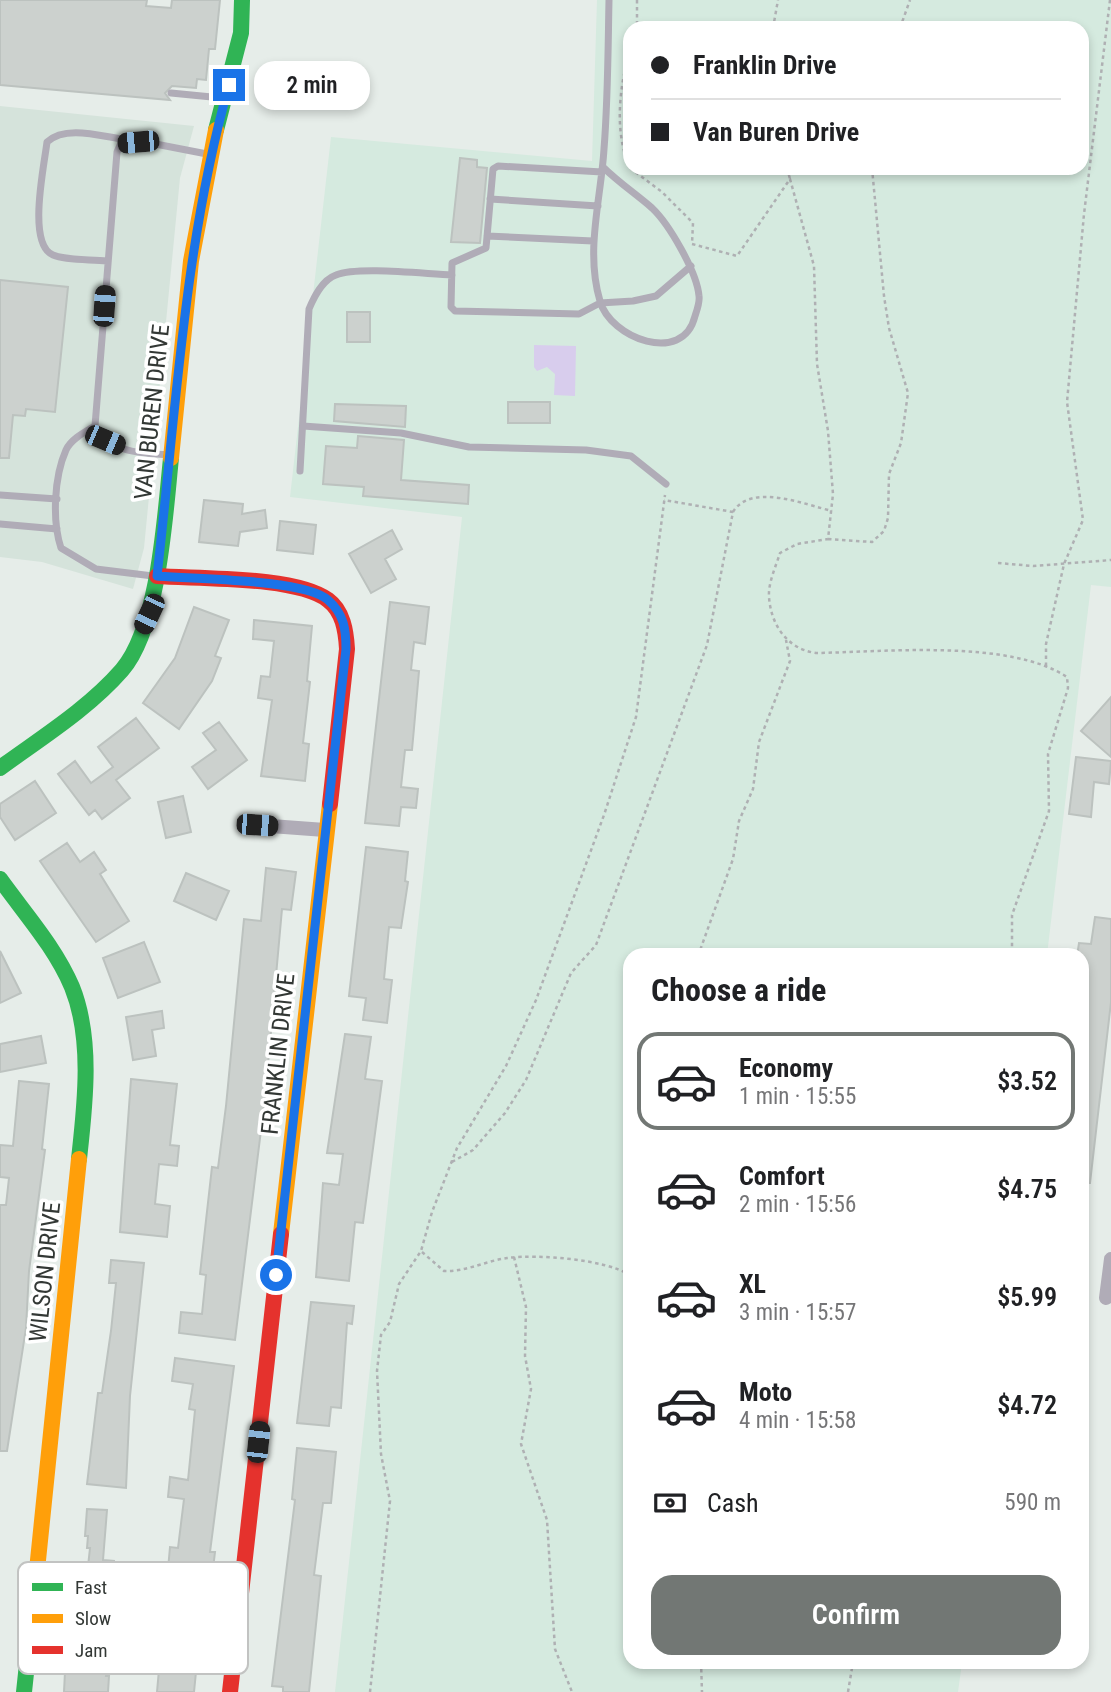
<!DOCTYPE html>
<html lang="en">
<head>
<meta charset="utf-8">
<style>
	body { margin:0; font-family:"Roboto Condensed",sans-serif; background:#f2f2f2; color:#202124; height:100vh; display:flex; flex-direction:column; font-size:26px; white-space:nowrap }
	* { box-sizing:border-box; margin:0 }
	p { font-size:23px; color:#757577 }
	.icon { flex:none; width:38px; height:38px; fill:none; stroke:currentColor; stroke-width:2; stroke-linecap:round; stroke-linejoin:round }
	.map { position:relative; flex:1; overflow:hidden }
	.drawer { position:absolute; left:623px; top:948px; width:466px; height:721px; display:flex; flex-direction:column; background:#fff; border-radius:21px; box-shadow:0 4px 10px #0003 }
	.drawer>* { flex:none }
	.top-card { position:absolute; left:623px; top:21px; width:466px; height:154px; border-radius:21px; box-shadow:0 4px 10px #0003; display:grid; align-content:center; height:154px; padding:0 28px; background:#fff }
	.end { position:absolute; width:32px; height:32px; margin:-16px; border:9px solid #1a73e8; background:#fff; box-shadow:0 0 0 4px #fff }
	.from { border-radius:50% }
	.bubble { position:absolute; height:49px; border-radius:21px; background:#fff; box-shadow:0 4px 10px #0003; font-size:23px; font-weight:600; line-height:49px; text-align:center }
	.car { position:absolute; width:21px; height:42px; margin:-21px -10px; border-radius:9px; box-shadow:0 0 5px 2px #0007; background:linear-gradient(#222 24%,#8ab4d8 0 40%,#222 0 76%,#8ab4d8 0 86%,#222 0) }
	.top-card b { display:flex; align-items:center; gap:24px; height:66px; font-size:26px }
	.top-card b+b { border-top:2px solid #e0e0e0 }
	.top-card i { width:18px; height:18px; background:#202124 }
	ul { padding:0; list-style:none }
	li { display:flex; align-items:center; gap:21px; height:98px; margin:0 14px 10px; padding:0 14px; border:4px solid transparent; border-radius:21px }
	li div { flex:1 }
	li b { display:block; font-size:26px }
	li em { font-style:normal; font-weight:600 }
	li.active { border-color:#727774 }
	li>.icon { width:63px; height:63px; stroke-width:1.5 }
	h2 { padding:0 28px; font-size:32px; line-height:84px }
	.pay { display:flex; align-items:center; gap:18px; height:77px; padding:0 28px; font-size:26px }
	.pay p { margin-inline-start:auto }
	.cta { display:flex; gap:14px; margin-top:auto; padding:14px 28px }
	.cta a { flex:1; height:80px; border-radius:21px; background:#727774; color:#fff; font-size:28px; font-weight:600; line-height:80px; text-align:center }
	.map>svg:first-child { display:block }
	.built { fill:#d5e3db }
	.green { fill:#d5eadf; fill-rule:evenodd }
	.water { fill:#d8cded }
	.building { fill:#ccd1ce; stroke:#bcc2bf; stroke-width:2 }
	.lines { fill:none; stroke-linecap:round; stroke-linejoin:round }
	.path { stroke:#afb0b3; stroke-width:2.5; stroke-dasharray:3.5 3.5; stroke-linecap:butt }
	.lane { stroke:#b0acb7; stroke-width:7 }
	.street { stroke:#b0acb7; stroke-width:14 }
	.fast { stroke:#30b455; stroke-width:16 }
	.slow { stroke:#ff9f0a; stroke-width:16 }
	.jam { stroke:#e5322d; stroke-width:16 }
	.route { stroke:#1a73e8; stroke-width:9 }
	.labels { text-anchor:middle; dominant-baseline:central; stroke-width:7; stroke-linejoin:round; paint-order:stroke }
	.street-label { font-size:24px; fill:#333835; stroke:#fff }
	.key { fill:#fff; stroke:#c2c3c2; stroke-width:2 }
	.key-label { font-size:19px; fill:#333835 }
</style>
</head>
<body>
<div class="map">
<svg width="1111" height="1692" viewBox="0 0 1111 1692">
	<rect width="100%" height="100%" fill="#e6ede9"/>
	<path class="built" d="M0,106L194,126L180,178L144,548L133,589L42,562L0,557Z"/>
	<path class="green" d="M597,0H1111V587L1091,585L1047,955L630,956V1662L962,1663L958,1692H335L462,517L290,497L331,137L592,161ZM630,28H1082V168H630Z"/>
	<path class="water" d="M534,345L576,346L575,396L554,395L555,374L547,367L537,371L534,367Z"/>
	<path class="building" d="M0,0H147L146,6L171,8L172,0H220L215,49H209L206,80L197,79L196,88L172,86L165,93L170,100L0,85Z
		M460,158L477,160V167L487,168L480,243L451,242Z
		M0,280L68,287L55,412L26,409L25,416L13,415L9,458H0Z
		M347,312H370V342H347Z
		M508,402H550V423H508Z
		M335,404L406,406L405,427L334,421Z
		M358,436L404,440L401,480L469,485L468,504L363,496L364,487L323,484L326,446L357,448Z
		M204,500L243,504L242,514L265,510L267,528L240,532L238,546L199,542Z
		M280,521L316,525L313,554L277,550Z
		M392,530L402,549L385,559L396,579L371,593L349,554Z
		M390,602L429,607L425,644L414,642L411,670L419,671L414,728L412,750H405L401,787L418,789L416,808L401,807L399,826L365,823Z
		M194,607L229,620L215,656L221,658L212,681L179,729L143,703L175,658Z
		M254,620L312,626L307,681L310,682L303,743L309,744L305,781L261,776L272,700L258,698L261,676L270,677L274,641L253,639Z
		M1111,697V757L1081,731Z
		M136,718L159,748L116,780L130,798L102,819L95,810L89,815L58,774L75,761L91,783L113,767L98,747Z
		M219,722L247,760L208,789L192,767L216,750L203,733Z
		M1076,757L1111,761L1109,784L1094,782L1091,817L1069,814Z
		M35,781L56,813L15,840L0,817V804Z
		M183,796L191,832L166,838L158,802Z
		M67,843L80,862L94,852L106,870L100,874L129,921L96,942L40,861Z
		M366,847L408,852L405,881L408,882L401,928L389,927L384,979L392,980L387,1023L363,1020L366,998L349,996Z
		M266,868L296,872L291,910L282,909L265,1098L235,1340L179,1333L181,1312L202,1314L206,1275L200,1274L212,1167L218,1168L226,1106L244,919L261,921Z
		M186,873L229,891L216,920L174,901Z
		M1095,917L1111,919V1002L1090,1183H1082V956H1077L1079,943L1091,944Z
		M144,942L160,982L118,998L103,958Z
		M0,951L21,993L0,1003Z
		M162,1011L164,1028L152,1030L156,1056L133,1060L126,1017Z
		M345,1034L371,1037L365,1079L382,1081L363,1223L355,1222L349,1281L316,1277L323,1183L339,1185L343,1154L327,1153Z
		M41,1036L46,1063L0,1072V1044Z
		M131,1079L177,1084L170,1145L179,1146L177,1166L159,1164L155,1204L170,1206L167,1237L120,1232Z
		M19,1081L49,1084L42,1149L45,1150L29,1271L26,1328L7,1451H0V1205H6L9,1178L0,1177V1145L13,1146Z
		M111,1260L144,1263L130,1396L126,1488L87,1484L98,1393H102L111,1331L116,1283H109Z
		M311,1302L354,1306L352,1324L347,1323L341,1408L331,1407L329,1426L297,1423Z
		M175,1358L234,1366L210,1552H215L209,1602L202,1653L198,1652L194,1692H157L170,1547L178,1548L184,1499L168,1497L170,1477L188,1480L195,1410L189,1409L193,1384L172,1381Z
		M297,1448L336,1452L331,1503H323L314,1575L321,1576L309,1692H283V1687L272,1686L295,1500L292,1499Z
		M87,1509L107,1510L103,1560L114,1561L113,1578H120L118,1596L108,1595L105,1623L112,1624L106,1676H109L108,1692H64L65,1672H70L75,1620L82,1621L90,1548H87L88,1536H85Z"/>
	<g class="lines">
		<path class="path" d="M637,0V28
			M773,28L778,0
			M900,28L910,0
			M630,52C619,85 614,135 630,167
			M630,168L662,192L693,223L692,244
			M787,168L790,179
			M692,244L737,256L790,179L814,266L817,364L828,431L833,494L828,539L797,544L780,553C776,566 768,583 769,597C771,625 787,649 816,653C885,652 1009,639 1067,677L1068,688L1048,754L1049,811L1012,915V956
			M733,512C751,482 806,505 832,511
			M828,539L872,542L884,531L888,518L889,474L901,443L908,393L889,328L884,296L872,168
			M998,563L1033,566L1111,560
			M1046,666V644L1064,564L1083,520L1067,402L1084,214L1110,0
			M698,956L733,859L739,821L753,789L759,742L790,661L786,640
			M452,1162L473,1150L505,1113L526,1080L571,973L596,945L707,645L733,512L664,500
			M422,1252L444,1271C465,1272 486,1261 507,1258C538,1254 604,1259 630,1275
			M514,1257L526,1307L525,1356L531,1389L521,1444L547,1520L555,1649L572,1692
			M630,1262V1263
			M701,1662L702,1692
			M370,1692L390,1501L381,1454L377,1371L381,1335L390,1322L399,1284L421,1251L432,1212L457,1148L506,1066L536,1000L604,815L636,717L665,495
			M848,1692L853,1662"/>
		<path class="lane" d="M171,93L222,98
			M603,167C618,182 636,194 652,208C669,224 697,272 699,296C700,302 697,310 695,316C683,366 610,338 600,301C585,251 601,199 604,149C608,99 608,49 609,0
			M602,172L498,166L493,169L486,248L452,263L451,307L455,311L579,314L600,303L633,301L656,296L691,266
			M490,199L598,206
			M487,236L593,241
			M107,261C91,259 68,261 53,255C27,244 44,167 47,142C66,124 103,137 128,140
			M95,426C85,432 71,439 66,450C54,477 52,521 61,548L96,569L153,576
			M303,426L401,433L469,447L586,450L631,456L666,484
			M171,455C140,453 113,454 95,426L117,152L121,143L140,141L207,154
			M300,471L309,309C314,297 322,280 336,275C358,266 425,274 452,275
			M0,495L57,499
			M0,524L57,529"/>
		<path class="street" d="M257,825L325,830
			M1106,1298L1111,1259"/>
		<path class="fast" d="M216,130L241,33L242,0
			M0,768C41,738 88,709 122,670C159,627 165,515 171,458
			M0,879C25,914 55,947 72,987C93,1039 85,1105 79,1159
			M24,1692L37,1570"/>
		<path class="slow" d="M171,458L191,261L216,130
			M281,1234L330,804
			M37,1570L79,1159"/>
		<path class="jam" d="M157,576C199,579 296,576 328,600C343,611 346,631 347,649L330,804
			M230,1692L281,1234"/>
	</g>
	<g class="lines">
		<path class="route" d="M229,85C184,244 176,412 157,576C192,579 305,579 328,600C344,614 346,629 346,649L276,1275"/>
	</g>
	<g class="labels">
		<g class="street-label">
			<text transform="translate(152 412) rotate(-84)">VAN BUREN DRIVE</text>
			<text transform="translate(278 1054) rotate(-84)">FRANKLIN DRIVE</text>
			<text transform="translate(45 1272) rotate(-84)">WILSON DRIVE</text>
		</g>
	</g>
	<rect x="18" y="1562" width="230" height="112" rx="10" class="key"/>
	<rect x="32" y="1583" width="31" height="8" fill="#30b455"/>
	<rect x="32" y="1614" width="31" height="9" fill="#ff9f0a"/>
	<rect x="32" y="1646" width="31" height="8" fill="#e5322d"/>
	<g class="key-label">
		<text x="75" y="1594">Fast</text>
		<text x="75" y="1625">Slow</text>
		<text x="75" y="1657">Jam</text>
	</g>
</svg>
<i class="end from" style="left:276px;top:1275px"></i>
<i class="end" style="left:229px;top:85px"></i>
<div class="bubble" style="left:254px;top:61px;width:116px">2 min</div>
<i class="car" style="left:138px;top:142px;rotate:265deg"></i>
<i class="car" style="left:104px;top:306px;rotate:4deg"></i>
<i class="car" style="left:105px;top:440px;rotate:113deg"></i>
<i class="car" style="left:149px;top:614px;rotate:205deg"></i>
<i class="car" style="left:257px;top:825px;rotate:94deg"></i>
<i class="car" style="left:258px;top:1442px;rotate:6deg"></i>
<div class="top-card">
<b><i class="from"></i>Franklin Drive</b>
<b><i></i>Van Buren Drive</b>
</div>
<section class="drawer">
<h2>Choose a ride</h2>
<ul>
<li class="active"><svg class="icon" aria-label="car" viewBox="0 0 24 24"><path d="M5 17H2v-5l4-1 3-4h7l3 4 3 1v5h-3M9 17h6M6 11h13"/><circle cx="7" cy="17" r="2"/><circle cx="17" cy="17" r="2"/></svg><div><b>Economy</b><p>1 min · 15:55</p></div><em>$3.52</em></li>
<li><svg class="icon" aria-label="car" viewBox="0 0 24 24"><path d="M5 17H2v-5l4-1 3-4h7l3 4 3 1v5h-3M9 17h6M6 11h13"/><circle cx="7" cy="17" r="2"/><circle cx="17" cy="17" r="2"/></svg><div><b>Comfort</b><p>2 min · 15:56</p></div><em>$4.75</em></li>
<li><svg class="icon" aria-label="car" viewBox="0 0 24 24"><path d="M5 17H2v-5l4-1 3-4h7l3 4 3 1v5h-3M9 17h6M6 11h13"/><circle cx="7" cy="17" r="2"/><circle cx="17" cy="17" r="2"/></svg><div><b>XL</b><p>3 min · 15:57</p></div><em>$5.99</em></li>
<li><svg class="icon" aria-label="car" viewBox="0 0 24 24"><path d="M5 17H2v-5l4-1 3-4h7l3 4 3 1v5h-3M9 17h6M6 11h13"/><circle cx="7" cy="17" r="2"/><circle cx="17" cy="17" r="2"/></svg><div><b>Moto</b><p>4 min · 15:58</p></div><em>$4.72</em></li>
</ul>
<div class="pay"><svg class="icon" aria-label="cash" viewBox="0 0 24 24"><path d="M3 7h18v10H3z"/><circle cx="12" cy="12" r="2"/></svg>Cash<p>590 m</p></div>
<div class="cta"><a>Confirm</a></div>
</section>
</div>
</body>
</html>
